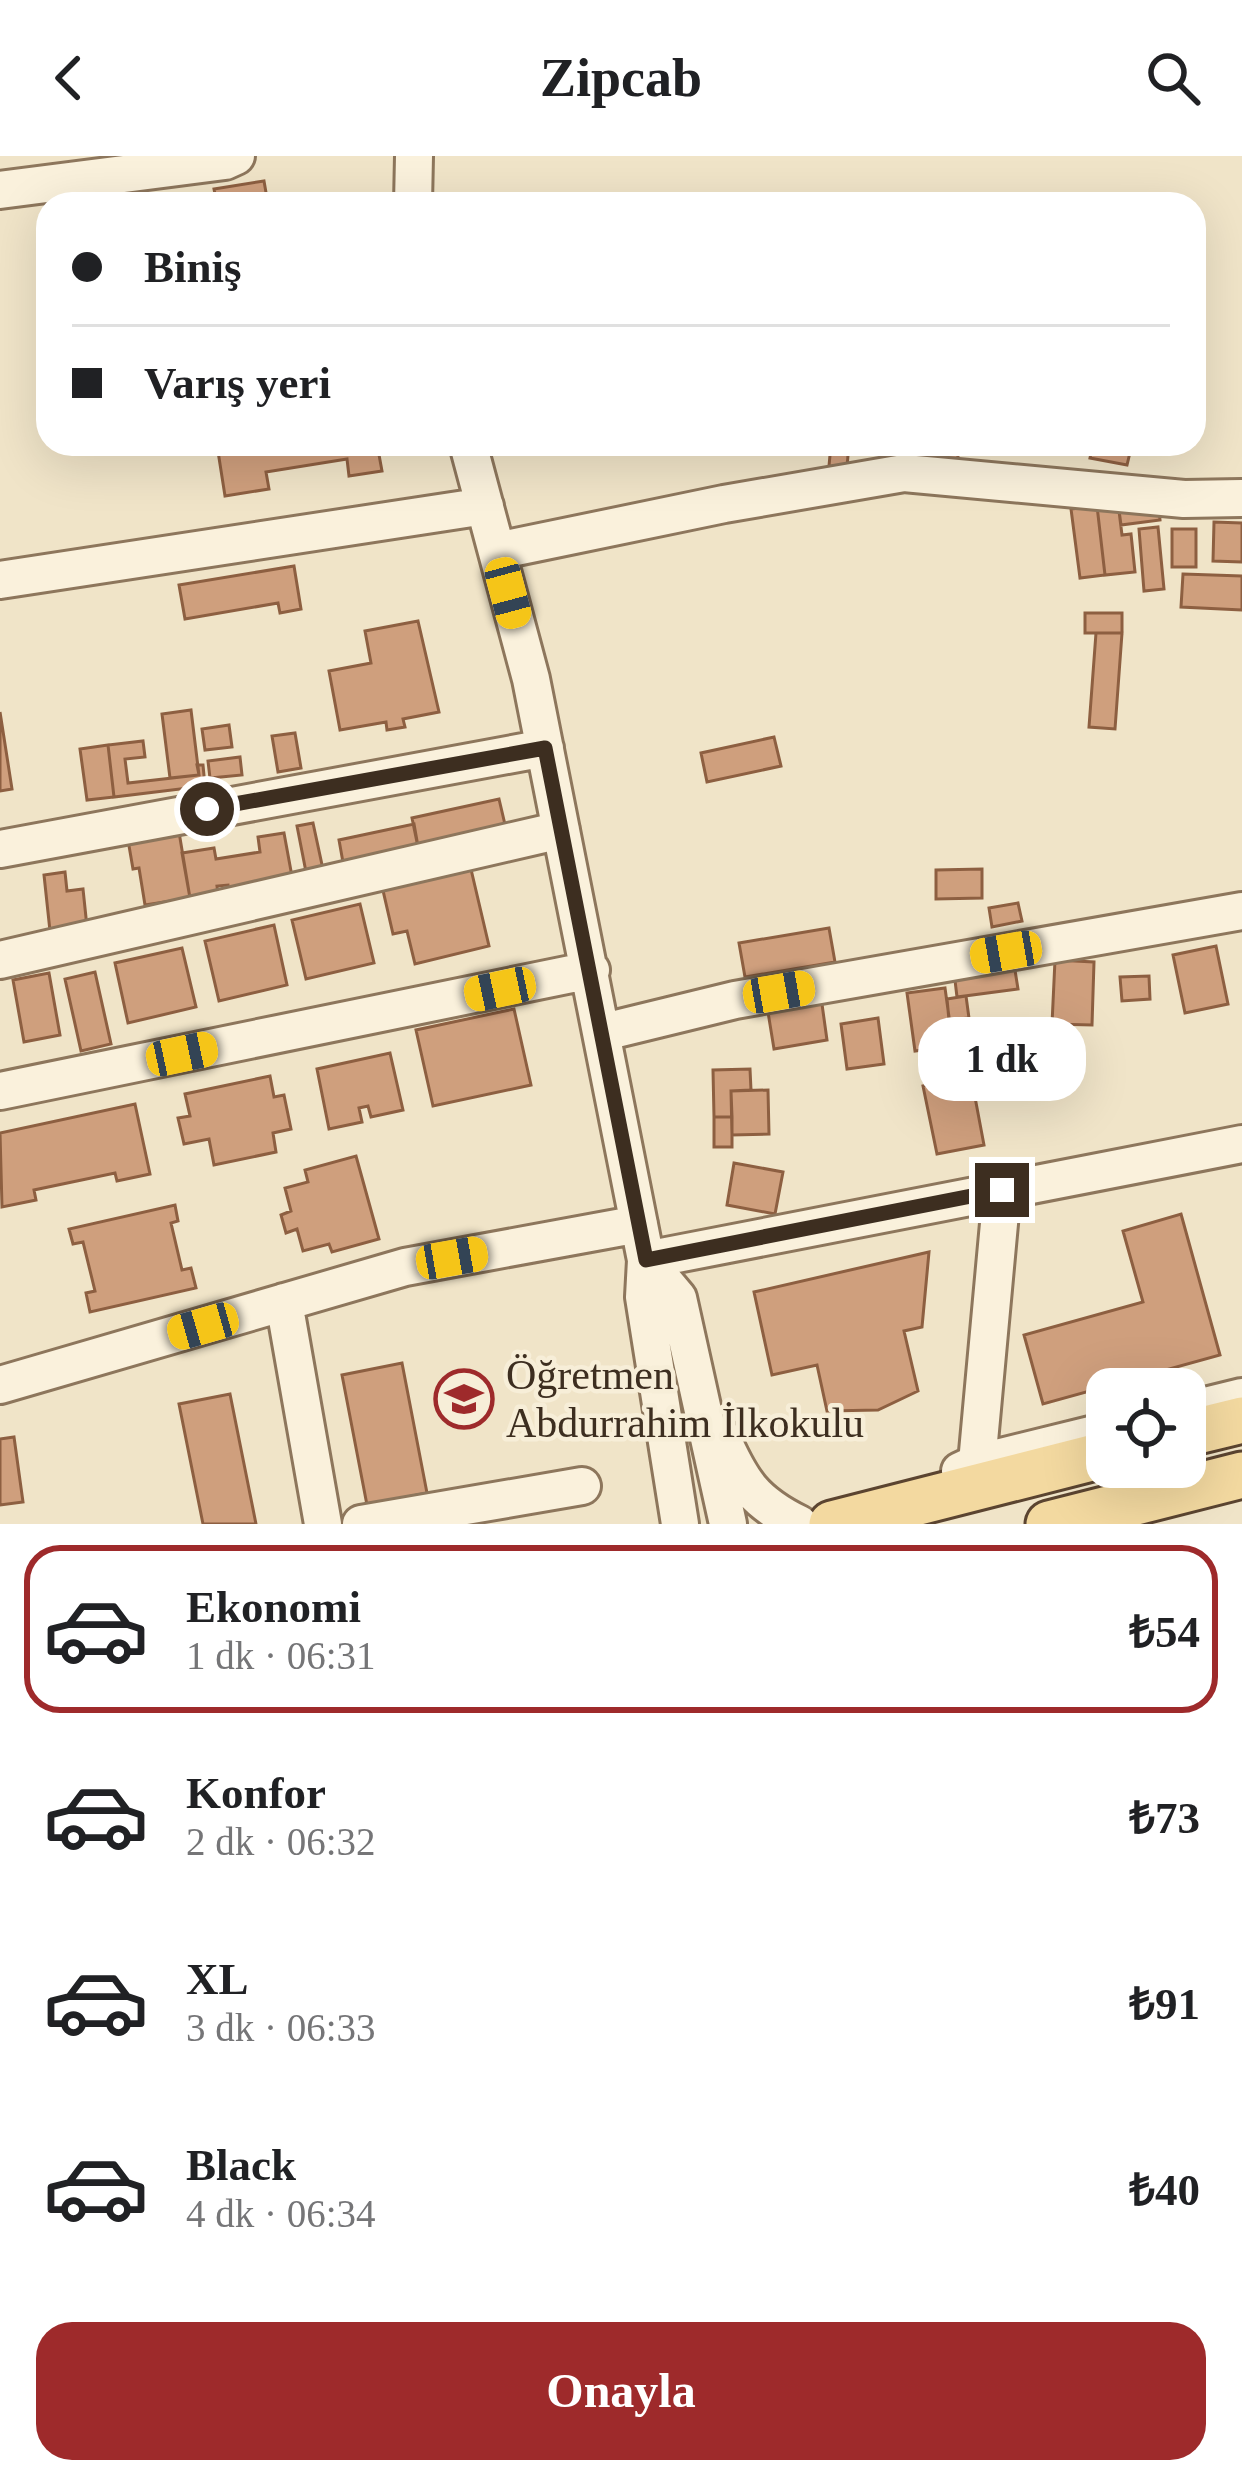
<!DOCTYPE html>
<html lang="tr">
<head>
<meta charset="utf-8">
<style>
	body { margin:0; font-family:"Times New Roman",serif; background:#f2f2f2; color:#202124; height:100vh; display:flex; flex-direction:column; font-size:45px; white-space:nowrap }
	* { box-sizing:border-box; margin:0 }
	p { font-size:39px; color:#757577 }
	.icon { flex:none; width:66px; height:66px; fill:none; stroke:currentColor; stroke-width:2; stroke-linecap:round; stroke-linejoin:round }
	.map { position:relative; height:1368px; overflow:hidden }
	.details { display:flex; flex-direction:column; background:#fff; flex:1 }
	.details>* { flex:none }
	.guide { position:absolute; left:36px; top:36px; width:1170px; height:264px; border-radius:36px; box-shadow:0 12px 48px #0002; display:grid; align-content:center; height:264px; padding:0 36px; background:#fff }
	.fabs { position:absolute; left:1086px; top:1212px; display:grid; gap:24px }
	.fabs a { display:grid; place-items:center; width:120px; height:120px; border-radius:24px; background:#fff; box-shadow:0 12px 48px #0002; font-size:60px }
	.end { position:absolute; width:54px; height:54px; margin:-27px; border:15px solid #3d2e20; background:#fff; box-shadow:0 0 0 6px #fff }
	.from { border-radius:50% }
	.bubble { position:absolute; height:84px; border-radius:36px; background:#fff; box-shadow:0 12px 48px #0002; font-size:39px; font-weight:600; line-height:84px; text-align:center }
	.car { position:absolute; width:36px; height:72px; margin:-36px -18px; border-radius:15px; box-shadow:0 0 9px 3px #0007; background:linear-gradient(#f5c518 24%,#345 0 40%,#f5c518 0 76%,#345 0 86%,#f5c518 0) }
	.guide b { display:flex; align-items:center; gap:42px; height:114px; font-size:45px }
	.guide b+b { border-top:3px solid #e0e0e0 }
	.guide i { width:30px; height:30px; background:#202124 }
	ul { padding:21px 0 0; list-style:none }
	li { display:flex; align-items:center; gap:36px; height:168px; margin:0 24px 18px; padding:0 12px; border:6px solid transparent; border-radius:36px }
	li div { flex:1 }
	li b { display:block; font-size:45px }
	li em { font-style:normal; font-weight:600 }
	li.selected { border-color:#9e2a2b }
	li>.icon { width:108px; height:108px; stroke-width:1.5 }
	.primary-button { display:flex; gap:24px; margin-top:auto; padding:24px 36px }
	.primary-button a { flex:1; height:138px; border-radius:36px; background:#9e2a2b; color:#fff; font-size:48px; font-weight:600; line-height:138px; text-align:center }
	header { display:flex; justify-content:space-between; align-items:center; height:156px; padding:0 36px; background:#fff; font-size:54px; font-weight:600 }
	.map>svg:first-child { display:block }
	.building { fill:#cf9f7d; stroke:#8d5f41; stroke-width:3 }
	.lines { fill:none; stroke-linecap:round; stroke-linejoin:round }
	.minor-casing { stroke:#8d765c; stroke-width:42 }
	.major-casing { stroke:#5b4430; stroke-width:51 }
	.minor { stroke:#faf1dc; stroke-width:36 }
	.major { stroke:#f3d9a0; stroke-width:45 }
	.route { stroke:#3d2e20; stroke-width:15 }
	.labels { text-anchor:middle; dominant-baseline:central; stroke-width:9; stroke-linejoin:round; paint-order:stroke }
	.poi-label { font-size:42px; fill:#3d2e20; stroke:#f7eed8; text-anchor:start }
</style>
</head>
<body>
<header><svg class="icon" aria-label="back" viewBox="0 0 24 24"><path d="M15 5l-7 7 7 7"/></svg>Zipcab<svg class="icon" aria-label="search" viewBox="0 0 24 24"><circle cx="10" cy="10" r="6"/><path d="M15 15l6 6"/></svg></header>
<div class="map">
<svg width="1242" height="1368" viewBox="0 0 1242 1368">
	<rect width="100%" height="100%" fill="#f0e4c8"/>
	<path class="building" d="M264,25L268,48H217L214,33Z
		M199,288H377L382,315L349,320L347,303L266,316L269,333L225,340L217,289L199,291Z
		M831,288H849L847,311L829,310Z
		M916,288H948L945,306H913Z
		M948,288H960L957,306H945Z
		M1093,288H1132L1127,309L1090,302Z
		M1158,342L1160,364L1121,369L1118,347Z
		M1118,347L1122,379L1131,378L1135,416L1105,419L1097,350Z
		M1097,350L1105,419L1080,422L1071,353Z
		M1214,366L1242,367V406L1213,405Z
		M1158,371L1164,433L1144,435L1139,373Z
		M1172,373H1196V411H1172Z
		M294,410L301,453L280,457L278,447L185,463L179,429Z
		M1183,418L1242,420V454L1181,451Z
		M1085,457H1122V477H1085Z
		M418,465L439,556L403,563L405,571L387,574L386,566L340,574L329,515L371,507L365,475Z
		M1096,477H1122L1115,573L1089,571Z
		M191,554L199,619L170,622L162,558Z
		M0,556L12,633L0,635Z
		M229,569L232,591L205,594L202,573Z
		M295,577L301,612L278,616L272,580Z
		M774,581L781,610L707,626L701,597Z
		M143,585L145,601L125,603L128,627L199,619L197,609H203L205,630L114,641L108,589Z
		M108,589L114,641L87,644L80,593Z
		M240,601L242,619L210,622L208,605Z
		M499,643L507,677L419,696L412,662Z
		M313,667L324,718L307,721L297,670Z
		M414,668L419,696L344,712L339,684Z
		M179,676L190,742L145,749L139,712L133,713L128,684Z
		M284,677L293,726L230,743L228,729L217,730L218,737L190,742L182,697L214,692L216,703L260,696L258,681Z
		M470,709L489,790L415,808L407,775L393,778L382,730Z
		M982,713V742L936,743V714Z
		M65,716L67,735L83,733L87,771L50,775L44,719Z
		M1018,747L1022,765L992,771L989,752Z
		M360,748L374,807L306,823L292,764Z
		M274,769L287,829L219,845L205,785Z
		M829,772L835,806L745,821L739,787Z
		M1216,790L1228,848L1185,857L1173,799Z
		M182,792L196,851L128,867L115,807Z
		M1055,804L1094,806L1092,869L1052,868Z
		M1014,808L1018,833L957,841L954,816Z
		M95,816L111,888L81,895L65,823Z
		M49,817L60,879L24,886L13,824Z
		M1149,820L1150,843L1122,845L1120,821Z
		M945,832L953,890L915,895L907,837Z
		M966,840L969,862L949,864L947,843Z
		M821,841L827,884L774,893L767,850Z
		M514,853L531,929L433,950L416,874Z
		M878,862L884,908L847,913L841,868Z
		M390,897L403,954L371,961L368,950L359,952L362,966L329,973L317,913Z
		M750,913L751,934L731,935L732,961H714L713,914Z
		M270,920L274,941L284,939L291,973L273,977L276,996L214,1009L209,983L184,988L178,962L190,960L185,938Z
		M971,920L984,989L937,998L923,930Z
		M768,934L769,978L732,979L731,935Z
		M135,948L150,1018L117,1025L115,1017L34,1034L36,1044L2,1051L0,977Z
		M714,961H732V991H714Z
		M356,1000L379,1083L332,1096L329,1088L303,1095L297,1073L286,1077L281,1059L291,1055L285,1032L308,1026L305,1014Z
		M734,1007L783,1016L775,1058L727,1049Z
		M175,1049L178,1065L171,1067L182,1114L191,1112L196,1132L90,1156L86,1137L95,1135L83,1086L73,1088L69,1073Z
		M1181,1058L1220,1199L1043,1248L1024,1179L1143,1146L1123,1075Z
		M929,1096L922,1171L904,1175L918,1235L878,1254L827,1255L817,1209L772,1219L754,1136Z
		M402,1207L427,1337L367,1349L342,1219Z
		M230,1238L256,1368H203L179,1248Z
		M14,1281L23,1346L0,1349V1283Z"/>
	<g class="lines">
		<defs>
			<path id="minor" d="M0,34L225,5L236,0
				M413,48L414,0
				M468,288L531,523L646,1104L644,1141L680,1368
				M497,395L724,348L904,317L1184,343L1242,342
				M0,424L485,350
				M0,693L545,592
				M0,804L561,674
				M604,876L735,844L1242,755
				M0,935L591,814
				M646,1104L1242,988
				M646,1104L678,1142L728,1368
				M284,1146L323,1368
				M0,1229L405,1111L639,1068
				M1185,1255L1242,1241
				M721,1280C741,1326 754,1346 799,1368
				M977,1307L1002,1035
				M960,1315L977,1307L1107,1275
				M361,1368L582,1330"/>
			<path id="major" d="M1185,1278L1242,1264
				M832,1368L1107,1298
				M1049,1368L1242,1319"/>
		</defs>
		<use href="#minor" class="minor-casing"/>
		<use href="#major" class="major-casing"/>
		<use href="#minor" class="minor"/>
		<use href="#major" class="major"/>
	</g>
	<g class="lines">
		<path class="route" d="M207,653L545,592L646,1104L1002,1034"/>
	</g>
	<defs>
		<symbol id="school-ring" viewBox="-11 -11 22 22"><circle r="9.5" fill="#f7eed8" stroke="#9e2a2b" stroke-width="1.5"/><path d="M0-5L7-2L0 1L-7-2ZM-4 1L0 2.5L4 1V4Q0 6-4 4Z" fill="#9e2a2b"/></symbol>
	</defs>
	<g fill-rule="evenodd">
		<use href="#school-ring" x="431" y="1210" width="66" height="66"/>
	</g>
	<g class="labels">
		<g class="poi-label">
			<text x="506" y="1219">Öğretmen<tspan x="506" dy="48">Abdurrahim İlkokulu</tspan></text>
		</g>
	</g>
</svg>
<div class="fabs">
<a><svg class="icon" aria-label="locate" viewBox="0 0 24 24"><circle cx="12" cy="12" r="6"/><path d="M12 2v4M12 18v4M2 12h4M18 12h4"/></svg></a>
</div>
<i class="end from" style="left:207px;top:653px"></i>
<i class="end" style="left:1002px;top:1034px"></i>
<div class="bubble" style="left:918px;top:861px;width:168px">1 dk</div>
<i class="car" style="left:508px;top:437px;rotate:165deg"></i>
<i class="car" style="left:1006px;top:796px;rotate:260deg"></i>
<i class="car" style="left:500px;top:833px;rotate:258deg"></i>
<i class="car" style="left:779px;top:836px;rotate:80deg"></i>
<i class="car" style="left:182px;top:898px;rotate:78deg"></i>
<i class="car" style="left:452px;top:1102px;rotate:80deg"></i>
<i class="car" style="left:203px;top:1170px;rotate:254deg"></i>
<div class="guide">
<b><i class="from"></i>Biniş</b>
<b><i></i>Varış yeri</b>
</div>
</div>
<section class="details">
<ul>
<li class="selected"><svg class="icon" aria-label="car" viewBox="0 0 24 24"><path d="M5 17H2v-5l4-1 3-4h7l3 4 3 1v5h-3M9 17h6M6 11h13"/><circle cx="7" cy="17" r="2"/><circle cx="17" cy="17" r="2"/></svg><div><b>Ekonomi</b><p>1 dk · 06:31</p></div><em>₺54</em></li>
<li><svg class="icon" aria-label="car" viewBox="0 0 24 24"><path d="M5 17H2v-5l4-1 3-4h7l3 4 3 1v5h-3M9 17h6M6 11h13"/><circle cx="7" cy="17" r="2"/><circle cx="17" cy="17" r="2"/></svg><div><b>Konfor</b><p>2 dk · 06:32</p></div><em>₺73</em></li>
<li><svg class="icon" aria-label="car" viewBox="0 0 24 24"><path d="M5 17H2v-5l4-1 3-4h7l3 4 3 1v5h-3M9 17h6M6 11h13"/><circle cx="7" cy="17" r="2"/><circle cx="17" cy="17" r="2"/></svg><div><b>XL</b><p>3 dk · 06:33</p></div><em>₺91</em></li>
<li><svg class="icon" aria-label="car" viewBox="0 0 24 24"><path d="M5 17H2v-5l4-1 3-4h7l3 4 3 1v5h-3M9 17h6M6 11h13"/><circle cx="7" cy="17" r="2"/><circle cx="17" cy="17" r="2"/></svg><div><b>Black</b><p>4 dk · 06:34</p></div><em>₺40</em></li>
</ul>
<div class="primary-button"><a>Onayla</a></div>
</section>
</body>
</html>
